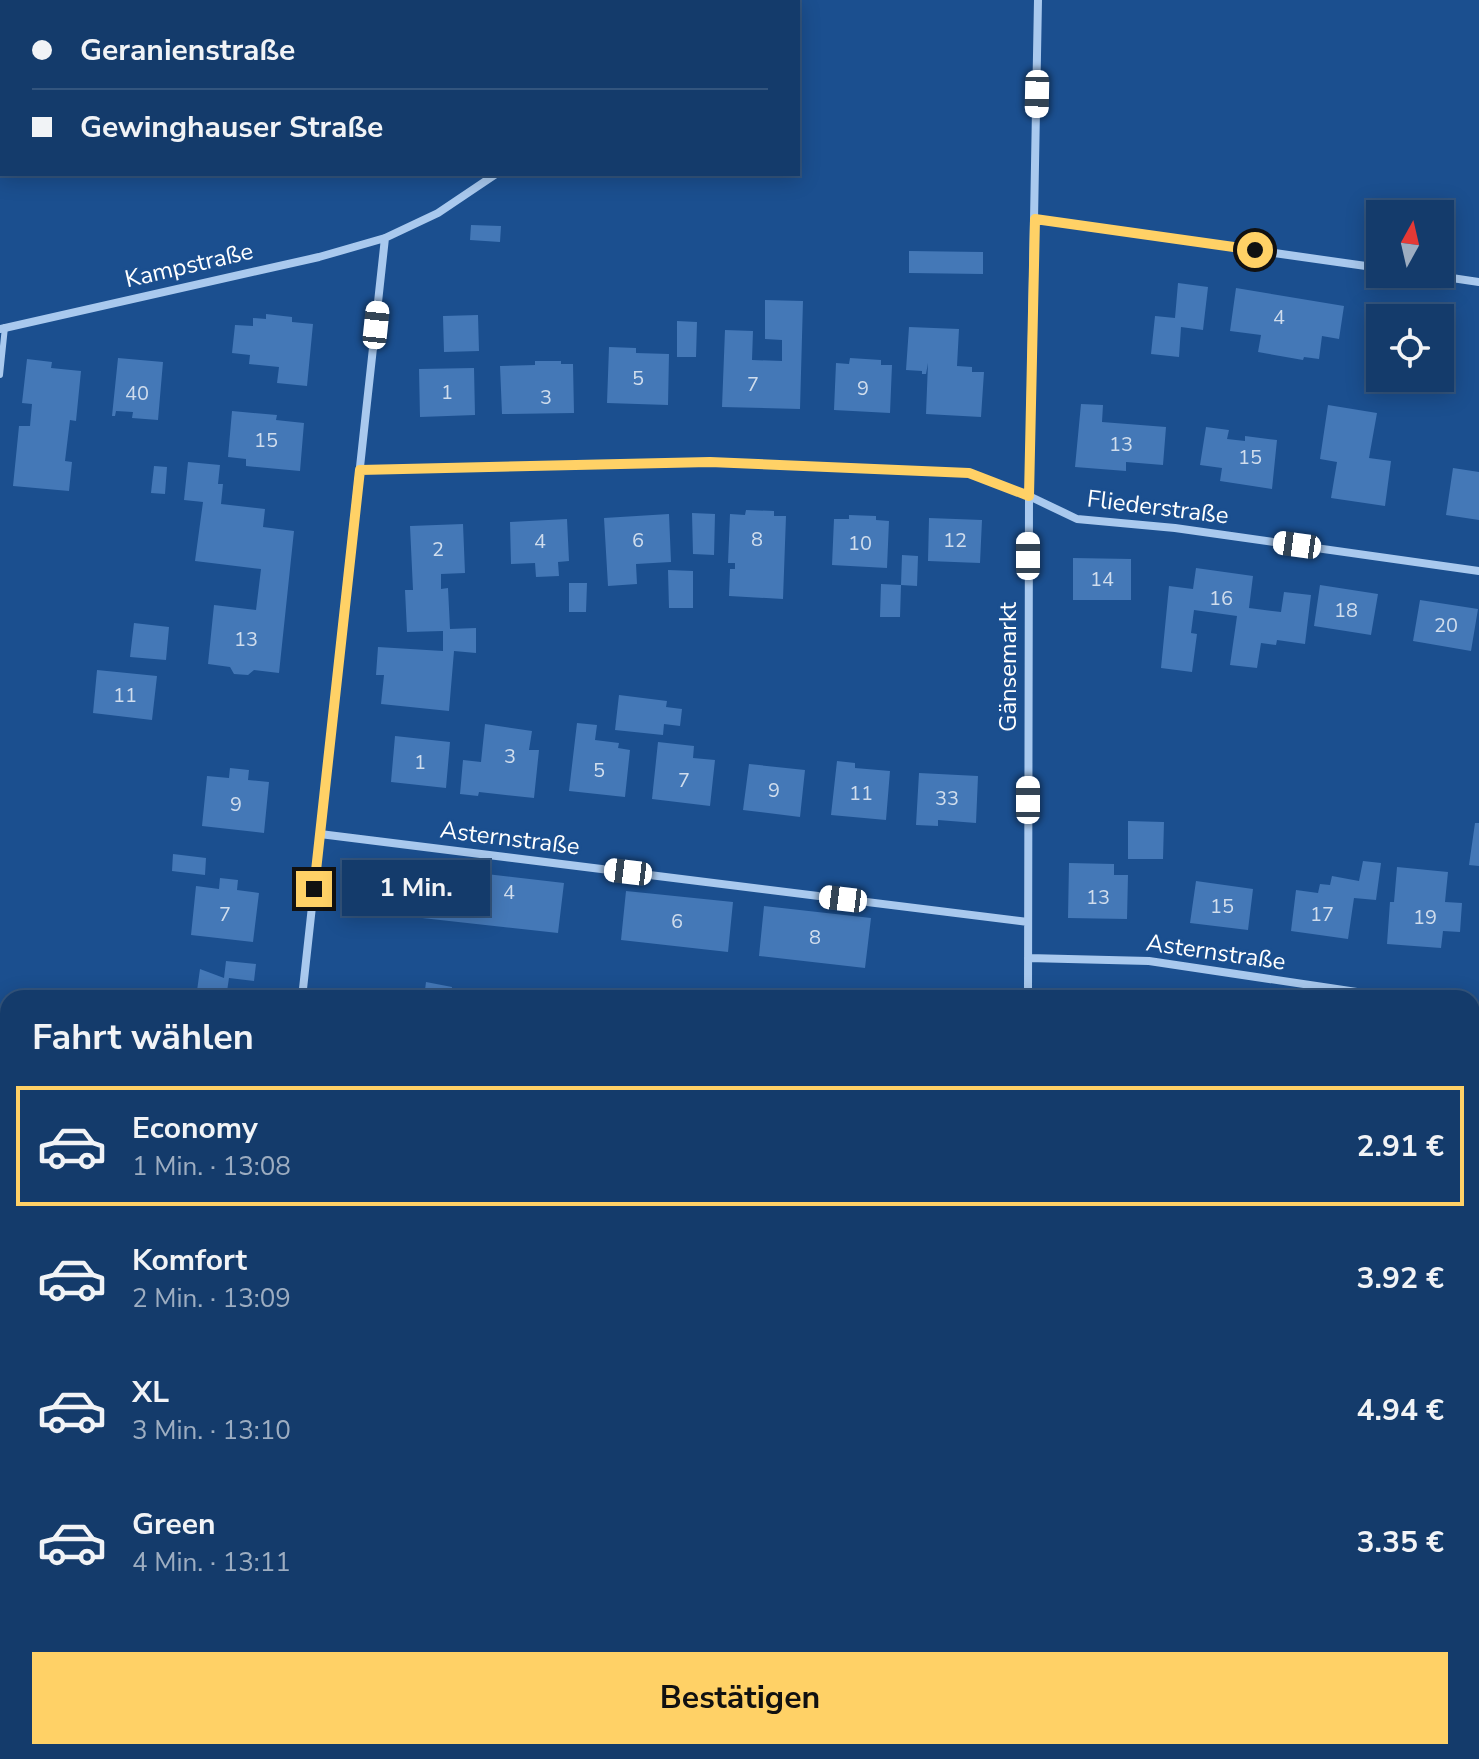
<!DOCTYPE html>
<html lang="de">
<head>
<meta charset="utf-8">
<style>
	body { margin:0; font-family:"Nunito Sans",sans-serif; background:#1d4271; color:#f1f3f6; height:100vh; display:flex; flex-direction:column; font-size:30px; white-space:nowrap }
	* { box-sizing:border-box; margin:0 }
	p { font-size:26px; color:#9dadc1 }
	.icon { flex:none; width:44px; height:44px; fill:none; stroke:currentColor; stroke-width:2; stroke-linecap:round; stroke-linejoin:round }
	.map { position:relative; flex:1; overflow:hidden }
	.side { position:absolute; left:0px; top:990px; width:1480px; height:770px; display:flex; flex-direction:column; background:#143b6b; border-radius:24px 24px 0 0; box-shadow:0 4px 20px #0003,0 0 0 2px #33557e }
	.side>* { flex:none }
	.top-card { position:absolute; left:0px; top:0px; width:800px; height:176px; box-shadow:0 4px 20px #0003,0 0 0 2px #33557e; display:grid; align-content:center; height:176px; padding:0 32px; background:#143b6b }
	.needle { width:52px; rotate:8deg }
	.controls { position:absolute; left:1366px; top:200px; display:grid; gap:16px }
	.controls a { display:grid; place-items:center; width:88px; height:88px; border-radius:0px; background:#143b6b; box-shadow:0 4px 20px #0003,0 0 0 2px #33557e; font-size:40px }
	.end { position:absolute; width:36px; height:36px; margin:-18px; border:10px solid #ffd166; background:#111; box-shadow:0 0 0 4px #111 }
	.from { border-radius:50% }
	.bubble { position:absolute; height:56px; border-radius:0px; background:#143b6b; box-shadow:0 4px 20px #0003,0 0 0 2px #33557e; font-size:26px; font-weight:700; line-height:56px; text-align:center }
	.car { position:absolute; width:24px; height:48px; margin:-24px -12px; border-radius:10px; box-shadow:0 0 6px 2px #0007; background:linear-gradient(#fff 24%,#345 0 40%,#fff 0 76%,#345 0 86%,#fff 0) }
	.top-card b { display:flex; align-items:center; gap:28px; height:76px; font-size:30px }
	.top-card b+b { border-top:2px solid #33557e }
	.top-card i { width:20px; height:20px; background:#f1f3f6 }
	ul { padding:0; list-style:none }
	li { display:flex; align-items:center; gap:24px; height:120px; margin:0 16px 12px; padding:0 16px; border:4px solid transparent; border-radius:0px }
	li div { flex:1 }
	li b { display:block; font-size:30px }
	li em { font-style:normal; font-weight:700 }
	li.selected { border-color:#ffd166 }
	li>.icon { width:72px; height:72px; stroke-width:1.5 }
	h2 { padding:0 32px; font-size:36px; line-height:96px }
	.action { display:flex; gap:16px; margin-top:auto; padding:16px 32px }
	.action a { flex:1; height:92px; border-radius:0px; background:#ffd166; color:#111; font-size:32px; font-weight:700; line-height:92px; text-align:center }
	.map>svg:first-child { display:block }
	.building { fill:#4478b7 }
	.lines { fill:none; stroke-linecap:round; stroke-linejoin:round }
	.lane { stroke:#a9c9ee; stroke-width:6 }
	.street { stroke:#a9c9ee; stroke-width:8 }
	.secondary { stroke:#d6e6fa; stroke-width:16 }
	.route { stroke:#ffd166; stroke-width:10 }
	.labels { text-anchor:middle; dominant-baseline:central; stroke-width:6; stroke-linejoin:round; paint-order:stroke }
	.number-label { font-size:20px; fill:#d0dded }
	.street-label { font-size:24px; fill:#fff; stroke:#1b4f8f }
</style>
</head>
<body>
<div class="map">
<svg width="1479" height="1759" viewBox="0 0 1479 1759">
	<rect width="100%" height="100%" fill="#1b4f8f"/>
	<path class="building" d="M471,225L501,226L500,242L470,240Z
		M909,251L983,252V274L909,273Z
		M1178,283L1208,287L1203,330L1181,327L1179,357L1151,354L1155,316L1175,318Z
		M1236,288L1344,306L1339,339L1322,336L1319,359L1304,357L1303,360L1258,352L1261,335L1230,331Z
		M765,300L803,301L800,409L722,407L725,330L753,331L752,360L782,361V340L765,339Z
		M266,314L292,317V322L313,324L307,386L277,383L279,367L249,364L250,355L232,353L235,325L253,326V318L266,319Z
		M478,315L479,351L444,352L443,316Z
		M677,321L697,322L696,357H677Z
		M909,327L959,329L957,366L972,367V372H984L981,417L926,414L928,363L926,374H922V371L906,370Z
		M609,347L636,348V353L669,354L668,405L607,403Z
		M118,358L163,362L158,420L132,418L133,412L116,411L115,416H112Z
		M850,358L881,360V365H892L890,413L834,410L836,363L849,364Z
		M27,359L52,362L51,368L81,371L76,421L70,420L65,461L72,462L69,491L13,486L19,426H30L32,404L22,403Z
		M535,361H561V364H573L574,413L502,414L500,366L535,365Z
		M474,368L475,415L420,417L419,369Z
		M1081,404L1103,405L1102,422L1166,427L1163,465L1126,462V471L1075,467Z
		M1328,405L1377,413L1369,458L1391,461L1385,506L1331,498L1337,462L1320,459Z
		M232,411L277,415L276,420L304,423L300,471L246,466V459L228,457Z
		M1206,427L1229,430L1227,439L1245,441V436L1277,440L1272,489L1220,481L1222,468L1200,465Z
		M188,462L220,465L218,484H223L221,504L265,509L263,527L294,531L279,673L254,670L248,675L234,674L230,667L208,664L214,605L256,610L261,569L195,561L203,502L184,500Z
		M154,466L167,467L165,494L151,493Z
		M1453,468L1479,472V520L1446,515Z
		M746,510L774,511V516H786L783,599L729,596L730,569H735V563H728L730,514L745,515Z
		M692,513L715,514L714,555L693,554Z
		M669,514L671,562L636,564L637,584L608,586L604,518Z
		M849,515L876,516V520L889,521L887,568L832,565L834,519H849Z
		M929,518L982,520L980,563L928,561Z
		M567,519L569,561L558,562L559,576L536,577L535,563L511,564L510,522Z
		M463,524L465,573L441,574V589L448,588L450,629L476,628V653L454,651L449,711L381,704L384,675H376L378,647L443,651V631L407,632L405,590H413L410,526Z
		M902,555L918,556L917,586L901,585Z
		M1073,558L1131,559V600H1073Z
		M1196,568L1253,576L1249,608L1281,612L1284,592L1311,595L1305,644L1277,640L1276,645L1261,643L1257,668L1230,665L1237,616L1194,610L1191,633L1197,634L1192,672L1161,668L1169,586L1193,589Z
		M668,570L693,571V608H669Z
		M569,583H587L586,612H569Z
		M881,584L901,585L900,617H880Z
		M1320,585L1378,594L1371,635L1314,626Z
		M1420,600L1478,609L1471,651L1413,641Z
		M134,623L169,627L166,660L130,657Z
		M97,670L157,676L152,720L93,713Z
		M619,695L667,701L666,707L682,709L680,726L664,724L663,735L615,730Z
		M577,723L597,725L595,740L619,743L618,748L630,750L625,797L569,791Z
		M485,724L532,731L529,750H539L534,798L479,792L478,796L460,794L463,760L481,762Z
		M395,736L450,742L446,788L391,782Z
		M658,742L694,746L693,758L715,760L710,806L652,799Z
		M837,761L855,763V768L890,771L886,820L831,815Z
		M749,764L805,770L800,817L743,810Z
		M230,768L249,770L248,780L269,782L264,833L202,826L207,776L229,778Z
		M919,773L978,776L976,823L938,820V826L916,825Z
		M1128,821L1164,822L1163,859H1128Z
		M1475,823H1479V866L1469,865Z
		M173,854L206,858L205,875L172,871Z
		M1363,861L1381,863L1376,900L1354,898L1348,939L1291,931L1296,890L1318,893L1320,884L1330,885L1332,876L1359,881Z
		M392,863L564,883L558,933L386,914Z
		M1069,863L1114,864V875H1128L1127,919L1068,918Z
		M1397,867L1448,872L1445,902L1462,903L1460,932L1443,931L1441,948L1387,944L1390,902H1394Z
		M220,878L238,880L237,890L259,893L253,942L191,935L196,886L219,889Z
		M1196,881L1253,889L1248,930L1190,923Z
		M626,891L733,902L728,952L621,940Z
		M764,906L871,918L865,968L759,956Z
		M226,961L256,964L254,981L229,978L226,998H196L200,969L224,978Z
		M426,982L452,987L451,998H424Z
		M0,1049L8,1052V1110L0,1107Z
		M1477,1096L1479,1130H1472Z
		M0,1293L8,1300V1365L0,1375Z
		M1472,1304L1479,1305V1342L1472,1341Z
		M1473,1476H1479V1527H1472Z
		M1479,1617V1667L1472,1664V1625L1475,1626Z
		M0,1619L8,1623V1704L4,1711L0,1709Z
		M199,1752H234L219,1759H203Z
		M276,1752H292L294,1759H254Z
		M523,1752L525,1759H502L501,1756Z
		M558,1752L559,1759H531V1758Z
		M617,1752H683L681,1759H615Z
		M720,1752H755L777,1758L718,1759Z
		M898,1752H931L928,1759H895Z
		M991,1752H1064L1061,1759H1007Z
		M1127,1752H1173L1190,1759H1124Z
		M1311,1752H1359L1356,1759H1328Z"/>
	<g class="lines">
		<path class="lane" d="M0,375L5,327
			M0,1552L8,1539
			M1472,1713L1479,1716"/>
		<path class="street" d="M752,2L755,0
			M1035,219L1380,268
			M1425,274L1479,282
			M0,329L319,257L385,238L438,213L496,174
			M360,470L710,462L969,473L1029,496L1077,519L1175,528L1479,571
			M320,834L1028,922
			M1028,958L1149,961L1397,998
			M302,998L385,238
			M1028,998L1029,496L1038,0
			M1472,1006H1479
			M1472,1441L1479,1442
			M845,1759L848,1752"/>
		<path class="secondary" d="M0,1232L8,1238
			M342,1752L344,1759"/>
	</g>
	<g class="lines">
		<path class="route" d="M314,889L360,470L710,462L969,473L1029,496L1035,219L1255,250"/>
	</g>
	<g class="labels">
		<g class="number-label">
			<text x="1279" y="317">4</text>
			<text x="638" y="378">5</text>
			<text x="753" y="384">7</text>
			<text x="863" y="388">9</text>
			<text x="447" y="392">1</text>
			<text x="137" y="393">40</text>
			<text x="546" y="397">3</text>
			<text x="266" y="440">15</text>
			<text x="1121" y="444">13</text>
			<text x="1250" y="457">15</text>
			<text x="757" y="539">8</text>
			<text x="638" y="540">6</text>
			<text x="955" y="540">12</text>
			<text x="540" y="541">4</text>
			<text x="860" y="543">10</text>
			<text x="438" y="549">2</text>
			<text x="1102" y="579">14</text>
			<text x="1221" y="598">16</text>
			<text x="1346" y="610">18</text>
			<text x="1446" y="625">20</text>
			<text x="246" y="639">13</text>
			<text x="125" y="695">11</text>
			<text x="510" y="756">3</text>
			<text x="420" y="762">1</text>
			<text x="599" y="770">5</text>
			<text x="684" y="780">7</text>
			<text x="774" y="790">9</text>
			<text x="861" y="793">11</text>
			<text x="947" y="798">33</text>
			<text x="236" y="804">9</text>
			<text x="509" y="892">4</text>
			<text x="1098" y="897">13</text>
			<text x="1222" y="906">15</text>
			<text x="225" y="914">7</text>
			<text x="1322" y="914">17</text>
			<text x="1425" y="917">19</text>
			<text x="677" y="921">6</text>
			<text x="815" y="937">8</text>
		</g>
		<g class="street-label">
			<text transform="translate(189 265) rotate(-13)">Kampstraße</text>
			<text transform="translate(1158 507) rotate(7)">Fliederstraße</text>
			<text transform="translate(1008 667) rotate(-90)">Gänsemarkt</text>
			<text transform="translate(510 838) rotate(7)">Asternstraße</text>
			<text transform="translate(1216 952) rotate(8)">Asternstraße</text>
		</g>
	</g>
</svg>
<div class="controls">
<a><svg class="needle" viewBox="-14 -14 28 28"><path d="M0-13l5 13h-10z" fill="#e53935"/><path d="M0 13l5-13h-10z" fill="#9dadc1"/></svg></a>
<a><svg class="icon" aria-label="locate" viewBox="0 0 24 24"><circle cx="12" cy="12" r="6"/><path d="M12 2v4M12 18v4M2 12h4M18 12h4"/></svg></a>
</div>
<i class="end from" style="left:1255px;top:250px"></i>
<i class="end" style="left:314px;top:889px"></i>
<div class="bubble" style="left:342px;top:860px;width:148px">1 Min.</div>
<i class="car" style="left:1037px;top:94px;rotate:181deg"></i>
<i class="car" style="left:376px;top:325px;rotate:6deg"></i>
<i class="car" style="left:1297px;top:545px;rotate:278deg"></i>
<i class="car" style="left:1028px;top:556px;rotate:0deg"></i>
<i class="car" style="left:1028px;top:800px;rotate:0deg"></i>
<i class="car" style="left:628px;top:872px;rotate:277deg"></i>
<i class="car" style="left:843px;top:899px;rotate:277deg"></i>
<div class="top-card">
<b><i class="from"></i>Geranienstraße</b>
<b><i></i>Gewinghauser Straße</b>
</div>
<section class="side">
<h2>Fahrt wählen</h2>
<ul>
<li class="selected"><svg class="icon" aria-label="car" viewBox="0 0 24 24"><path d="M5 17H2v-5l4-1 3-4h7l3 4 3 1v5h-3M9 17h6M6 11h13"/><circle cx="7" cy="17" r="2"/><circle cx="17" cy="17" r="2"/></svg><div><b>Economy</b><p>1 Min. · 13:08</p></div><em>2.91 €</em></li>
<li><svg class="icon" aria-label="car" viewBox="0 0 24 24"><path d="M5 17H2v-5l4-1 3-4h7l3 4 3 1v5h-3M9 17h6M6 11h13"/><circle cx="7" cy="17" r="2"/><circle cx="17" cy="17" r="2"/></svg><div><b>Komfort</b><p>2 Min. · 13:09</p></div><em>3.92 €</em></li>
<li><svg class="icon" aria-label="car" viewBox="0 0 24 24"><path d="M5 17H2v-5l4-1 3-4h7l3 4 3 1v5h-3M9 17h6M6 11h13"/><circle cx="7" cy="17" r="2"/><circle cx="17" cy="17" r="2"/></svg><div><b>XL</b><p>3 Min. · 13:10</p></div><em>4.94 €</em></li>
<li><svg class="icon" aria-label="car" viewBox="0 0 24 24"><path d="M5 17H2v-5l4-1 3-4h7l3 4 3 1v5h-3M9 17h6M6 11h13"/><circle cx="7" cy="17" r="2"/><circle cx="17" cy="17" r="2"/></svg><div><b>Green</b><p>4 Min. · 13:11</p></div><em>3.35 €</em></li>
</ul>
<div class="action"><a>Bestätigen</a></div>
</section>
</div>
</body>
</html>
